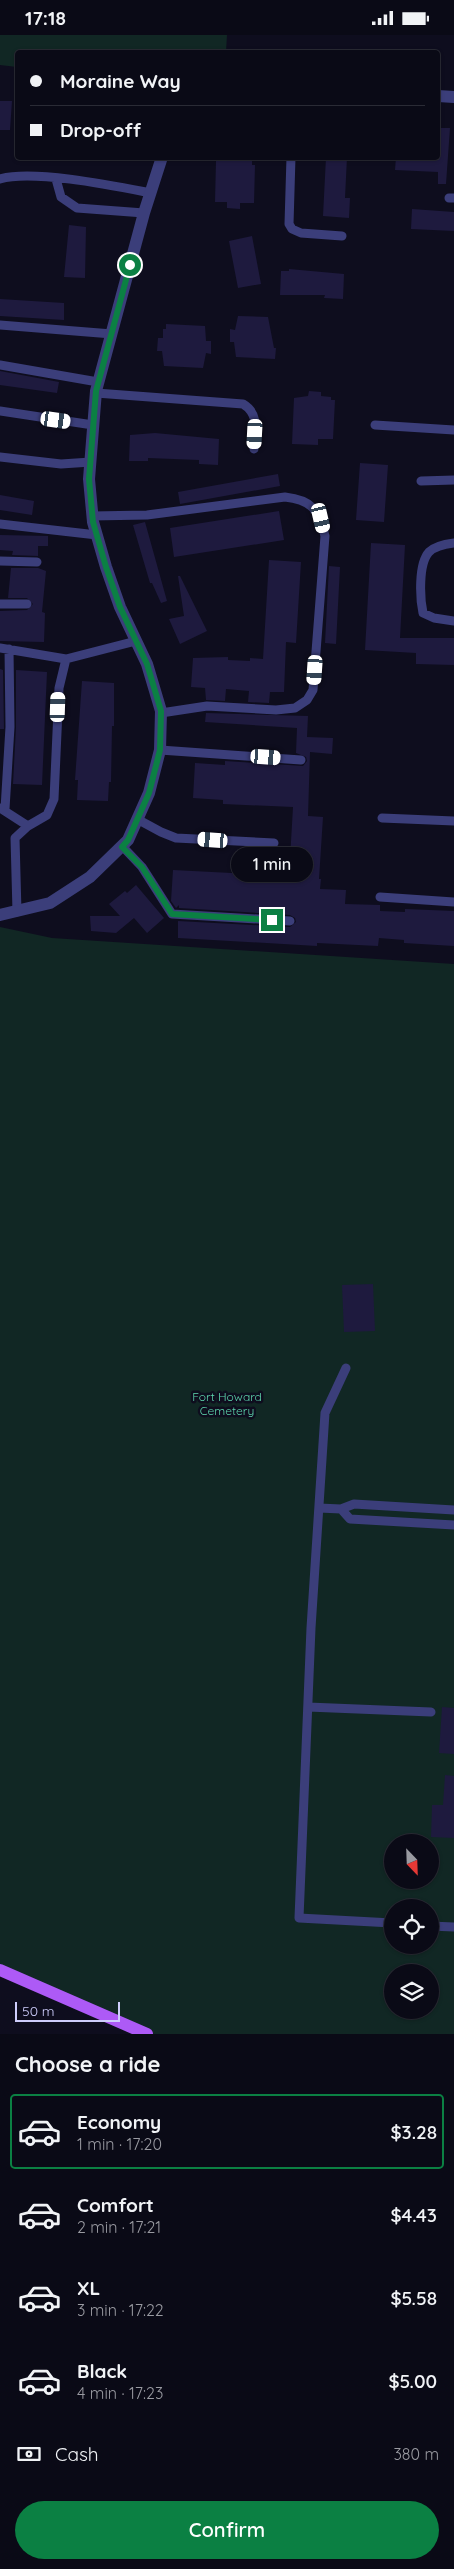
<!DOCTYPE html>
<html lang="en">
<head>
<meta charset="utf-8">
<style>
	body { margin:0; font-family:Quicksand,sans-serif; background:#13131f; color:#f1f3f6; height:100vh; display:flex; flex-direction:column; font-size:19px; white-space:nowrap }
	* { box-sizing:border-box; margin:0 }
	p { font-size:16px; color:#999aa1 }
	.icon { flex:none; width:28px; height:28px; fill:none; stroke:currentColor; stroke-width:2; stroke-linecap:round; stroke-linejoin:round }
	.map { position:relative; height:1999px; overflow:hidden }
	.details { display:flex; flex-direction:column; background:#0a0a16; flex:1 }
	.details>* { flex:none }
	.banner { position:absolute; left:15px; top:15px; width:425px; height:110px; border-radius:5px; box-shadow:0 1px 4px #0004,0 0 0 1px #2a2b35; display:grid; align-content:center; height:110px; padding:0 15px; background:#0a0a16 }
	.needle { width:32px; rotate:157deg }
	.controls { position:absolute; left:384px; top:1799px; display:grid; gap:10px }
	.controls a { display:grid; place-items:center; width:55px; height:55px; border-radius:50%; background:#0a0a16; box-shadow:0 1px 4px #0004,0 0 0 1px #2a2b35; font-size:25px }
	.scale { position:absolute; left:15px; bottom:12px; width:105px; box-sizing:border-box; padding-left:5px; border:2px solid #cecdfc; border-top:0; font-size:14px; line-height:18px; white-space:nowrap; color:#cecdfc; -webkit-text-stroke:4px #0e0d1e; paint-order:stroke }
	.end { position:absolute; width:22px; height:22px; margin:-11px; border:6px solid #0b8043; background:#fff; box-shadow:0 0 0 2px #fff }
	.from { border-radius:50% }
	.bubble { position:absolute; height:35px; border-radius:18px; background:#0a0a16; box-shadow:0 1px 4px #0004,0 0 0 1px #2a2b35; font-size:16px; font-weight:600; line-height:35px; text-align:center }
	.car { position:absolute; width:15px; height:30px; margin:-15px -8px; border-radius:6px; box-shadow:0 0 4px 1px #0007; background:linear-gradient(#fff 24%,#345 0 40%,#fff 0 76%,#345 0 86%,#fff 0) }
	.banner b { display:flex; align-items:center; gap:18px; height:48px; font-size:19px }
	.banner b+b { border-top:1px solid #2a2b35 }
	.banner i { width:12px; height:12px; background:#f1f3f6 }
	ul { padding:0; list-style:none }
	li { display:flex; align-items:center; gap:15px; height:75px; margin:0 10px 8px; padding:0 5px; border:2px solid transparent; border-radius:5px }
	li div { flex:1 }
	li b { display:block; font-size:19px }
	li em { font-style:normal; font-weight:600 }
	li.current { border-color:#0b8043 }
	li>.icon { width:45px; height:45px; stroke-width:1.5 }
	h2 { padding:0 15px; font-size:22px; line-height:60px }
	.pay { display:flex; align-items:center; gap:12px; height:55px; padding:0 15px; font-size:19px }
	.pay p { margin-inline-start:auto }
	.primary-button { display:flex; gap:10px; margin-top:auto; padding:10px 15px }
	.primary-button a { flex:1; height:58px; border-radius:30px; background:#0b8043; color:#fff; font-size:20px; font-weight:600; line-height:58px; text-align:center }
	.status { display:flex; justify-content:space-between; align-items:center; height:35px; padding:0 25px; background:#0a0a16; direction:ltr }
	.status svg { height:14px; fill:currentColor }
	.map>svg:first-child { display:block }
	.green { fill:#112724; fill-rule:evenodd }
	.building { fill:#1e1a3e }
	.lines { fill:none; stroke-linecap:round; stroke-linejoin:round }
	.service { stroke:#3b3e7a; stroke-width:9 }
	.minor { stroke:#3b3e7a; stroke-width:12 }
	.primary { stroke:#ad5af6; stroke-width:12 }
	.route { stroke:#0b8043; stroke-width:6 }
	.labels { text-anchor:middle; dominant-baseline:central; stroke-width:5; stroke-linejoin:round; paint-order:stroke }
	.park-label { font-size:12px; fill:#5ed7ae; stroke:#0e0d1e }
</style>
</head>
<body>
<div class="status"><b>17:18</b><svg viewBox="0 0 49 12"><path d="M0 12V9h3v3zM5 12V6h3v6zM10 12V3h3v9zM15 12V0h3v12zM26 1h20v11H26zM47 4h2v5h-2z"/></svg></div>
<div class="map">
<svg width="454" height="1999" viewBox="0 0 454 1999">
	<rect width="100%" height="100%" fill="#0e0d1e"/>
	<path class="green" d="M0,0H227L226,17L18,18L17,32L0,30Z
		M0,892L52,903L454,929V1999H147L0,1935ZM392,1808H430V1845H392ZM392,1872H430V1910H392ZM392,1938H430V1975H392Z"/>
	<path class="building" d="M0,66H12L10,95H0Z
		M438,93H450L446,149H438V137L395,135L396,122H438Z
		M230,122L252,125V130H255L254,168H240V174L227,173V167H215L216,126Z
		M326,122H347L345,163H350L349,183L323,181Z
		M412,174L454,177V196L411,194Z
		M69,190L86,192L85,243L64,242Z
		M252,201L261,249L238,253L229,206Z
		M289,234L344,239L343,264L324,263L325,260H280L281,236H289Z
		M0,264L64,268V285L0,281Z
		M238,281L268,282L274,313H276L275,324L236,322L234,307H230V294L235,295Z
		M166,289L205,291L206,306H211V319L206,318L203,333L164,331L162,316H157L158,303H163V294H166Z
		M0,336L59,347L57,358L0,350Z
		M309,356L321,357V361L331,362V365H335L333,404H318V410L292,409L294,363L308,361Z
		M155,398L219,404L218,430L199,429V425L148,423V426H129L130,400Z
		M360,428L388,430L384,487L356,485Z
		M278,439L280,451L180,469L178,457Z
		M0,460L34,466L32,480L0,475Z
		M279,476L284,505L174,522L170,493Z
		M145,487L167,566L161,568L152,548H150L133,490Z
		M0,500L48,501V511H38V521L12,520L13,516L0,515Z
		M371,508L405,510L400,603H454V630L416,629V618L365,615Z
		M269,525L301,527L296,608L286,607L284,657H270L269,668L248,667L249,656L226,654L225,666L206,665L205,653L191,652L193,623L228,622V625L250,626V623L263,624Z
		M329,531L340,532L336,609L325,608Z
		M11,533H38L46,536L42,577L45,578L44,607L0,606V576L27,575L33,569L27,563H8Z
		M178,541H180L207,596L180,609L169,584L184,581Z
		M0,634L3,635L4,694H0Z
		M16,635L47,637L42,750L13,749L16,692Z
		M82,646L114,648V691H112L111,747H109L108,766L77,765L78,745H75Z
		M206,678L308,681L307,702L333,703L332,719L310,717L308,781L323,782L319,844H321L320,854L346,855L345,869L380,870V876L405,877V874L454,876V911L404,908V905L379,903L378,911L317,908V911L178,903V886L290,892L296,887L295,883L290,880L179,873V870L176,873L171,866L173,835L289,841L293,772L223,769V765L193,763L195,728L225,730V726L303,731L307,726L306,722L296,718L297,693L205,687Z
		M136,850L164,883L147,898L134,883L116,898L91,896L90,881H120L109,869L125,856L127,858Z
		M373,1249L375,1296L344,1297L342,1250Z
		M442,1672L454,1673V1719L439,1718Z
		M445,1740L454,1741V1803L431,1802L432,1770H443Z"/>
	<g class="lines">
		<path class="service" d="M291,122L289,189L292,194L301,198L342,201
			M0,144C32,134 115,151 151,158
			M56,144L61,162L77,173L144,178
			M449,163H454
			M0,290L112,299
			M0,330L98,347
			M96,358L243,369C260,379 255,397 254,414
			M0,376L93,390
			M375,390L454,395
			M0,422L61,429L91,427
			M421,446L454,445
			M92,481L147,480L285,462C312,465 319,475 325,501L313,655L307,665L295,673L276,675L207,671L161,678
			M0,489L97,500
			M454,508C446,509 435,511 429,517C418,529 420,564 423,578L434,583L454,586
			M0,526L37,527
			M0,569H27
			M0,613L66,624
			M160,715L301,725
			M0,773L28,791
			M5,774L10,692L9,614
			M382,783L454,786
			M137,784L161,797L176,803L274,808
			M122,811L142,832L172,879L290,886
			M380,862L454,867
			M17,877L15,803L28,791L47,780L54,764L59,653L66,624L136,606
			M346,1333L325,1378L311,1593L299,1883L392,1888
			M319,1473L341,1474L354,1469L454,1475
			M341,1474L350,1484L454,1490
			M308,1672L431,1677
			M430,1891L454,1892"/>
		<path class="minor" d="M438,61L454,62
			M0,880L50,868L90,842L128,805L149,758L160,715L161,676L147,629L120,572L106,532L93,487L89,444L96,356L144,178L162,122"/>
		<path class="primary" d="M0,1935L147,1999"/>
	</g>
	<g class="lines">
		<path class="route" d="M130,230L96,356L89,444L93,487L106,532L120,572L147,629L161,676L160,715L149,758L128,805L122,812L142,832L172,879L272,885"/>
	</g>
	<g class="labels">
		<g class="park-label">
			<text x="227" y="1361">Fort Howard<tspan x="227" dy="14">Cemetery</tspan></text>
		</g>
	</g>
</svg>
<div class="controls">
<a><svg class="needle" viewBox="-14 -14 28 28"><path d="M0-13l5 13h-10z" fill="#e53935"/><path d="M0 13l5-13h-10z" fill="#999aa1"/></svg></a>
<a><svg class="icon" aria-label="locate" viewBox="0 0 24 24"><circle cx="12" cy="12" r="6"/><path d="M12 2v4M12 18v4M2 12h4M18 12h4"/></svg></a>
<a><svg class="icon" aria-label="layers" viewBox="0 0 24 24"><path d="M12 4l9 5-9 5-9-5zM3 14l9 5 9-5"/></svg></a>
</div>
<div class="scale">50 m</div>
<i class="end from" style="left:130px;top:230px"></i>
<i class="end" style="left:272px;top:885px"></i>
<div class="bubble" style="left:231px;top:812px;width:82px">1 min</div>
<i class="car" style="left:56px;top:385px;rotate:98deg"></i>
<i class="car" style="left:255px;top:399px;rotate:183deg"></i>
<i class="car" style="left:321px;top:483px;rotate:167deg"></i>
<i class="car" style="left:315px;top:635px;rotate:184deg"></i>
<i class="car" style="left:58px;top:672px;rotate:2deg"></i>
<i class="car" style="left:266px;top:722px;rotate:94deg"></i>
<i class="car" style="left:213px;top:805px;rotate:274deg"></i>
<div class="banner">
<b><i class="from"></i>Moraine Way</b>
<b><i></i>Drop-off</b>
</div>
</div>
<section class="details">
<h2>Choose a ride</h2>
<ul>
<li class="current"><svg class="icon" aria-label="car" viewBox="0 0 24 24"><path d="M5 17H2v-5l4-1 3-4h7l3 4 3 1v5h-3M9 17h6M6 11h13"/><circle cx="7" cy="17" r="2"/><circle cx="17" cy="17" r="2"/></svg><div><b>Economy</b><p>1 min · 17:20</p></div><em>$3.28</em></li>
<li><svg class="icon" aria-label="car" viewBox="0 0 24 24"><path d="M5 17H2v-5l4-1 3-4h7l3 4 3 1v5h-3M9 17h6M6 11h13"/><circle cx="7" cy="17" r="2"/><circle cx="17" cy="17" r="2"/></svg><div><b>Comfort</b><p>2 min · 17:21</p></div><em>$4.43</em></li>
<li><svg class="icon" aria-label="car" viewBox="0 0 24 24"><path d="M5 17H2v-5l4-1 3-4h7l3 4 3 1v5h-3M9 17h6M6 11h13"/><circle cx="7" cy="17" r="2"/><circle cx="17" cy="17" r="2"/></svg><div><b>XL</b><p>3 min · 17:22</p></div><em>$5.58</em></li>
<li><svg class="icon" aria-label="car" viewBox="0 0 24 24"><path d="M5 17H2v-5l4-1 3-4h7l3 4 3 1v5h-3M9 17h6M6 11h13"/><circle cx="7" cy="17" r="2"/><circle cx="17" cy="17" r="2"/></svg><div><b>Black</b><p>4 min · 17:23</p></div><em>$5.00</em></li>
</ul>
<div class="pay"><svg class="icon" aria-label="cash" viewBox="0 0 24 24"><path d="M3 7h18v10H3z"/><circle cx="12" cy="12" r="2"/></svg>Cash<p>380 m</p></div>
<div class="primary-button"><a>Confirm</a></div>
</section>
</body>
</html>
